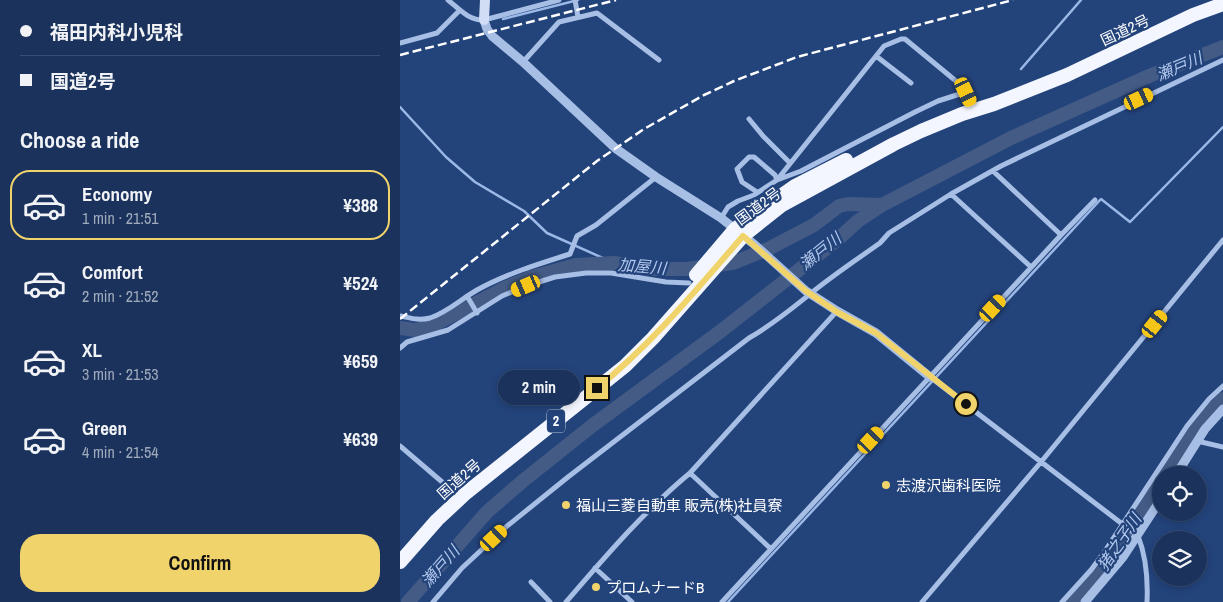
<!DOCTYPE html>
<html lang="en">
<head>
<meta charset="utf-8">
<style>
	body { margin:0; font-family:"Archivo Narrow","Noto Sans JP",sans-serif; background:#233a62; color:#f1f3f6; height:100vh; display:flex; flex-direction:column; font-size:19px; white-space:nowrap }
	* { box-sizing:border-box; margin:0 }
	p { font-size:16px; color:#9faabb }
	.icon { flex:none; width:28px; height:28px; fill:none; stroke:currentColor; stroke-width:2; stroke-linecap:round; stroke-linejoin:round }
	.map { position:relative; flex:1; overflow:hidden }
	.details { display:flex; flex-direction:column; background:#1a325c; width:400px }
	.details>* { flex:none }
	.hud { display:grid; align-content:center; height:110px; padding:0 20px; background:#1a325c }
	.tools { position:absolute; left:752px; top:466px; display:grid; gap:10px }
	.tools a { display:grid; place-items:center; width:55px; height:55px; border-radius:50%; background:#1a325c; box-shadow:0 2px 8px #0003,0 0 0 1px #384d72; font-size:25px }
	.end { position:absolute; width:22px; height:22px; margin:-11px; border:6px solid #f0d36a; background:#111; box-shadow:0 0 0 2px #111 }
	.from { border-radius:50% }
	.bubble { position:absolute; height:35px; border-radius:18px; background:#1a325c; box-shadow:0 2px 8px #0003,0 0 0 1px #384d72; font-size:16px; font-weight:800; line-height:35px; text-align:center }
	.car { position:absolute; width:15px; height:30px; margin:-15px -8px; border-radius:6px; box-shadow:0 0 4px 1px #0007; background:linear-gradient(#f5c518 24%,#345 0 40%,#f5c518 0 76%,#345 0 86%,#f5c518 0) }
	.hud b { display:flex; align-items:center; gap:18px; height:48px; font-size:19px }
	.hud b+b { border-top:1px solid #384d72 }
	.hud i { width:12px; height:12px; background:#f1f3f6 }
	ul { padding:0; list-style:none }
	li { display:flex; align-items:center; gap:15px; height:70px; margin:0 10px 8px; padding:0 10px; border:2px solid transparent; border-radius:20px }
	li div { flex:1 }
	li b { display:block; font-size:19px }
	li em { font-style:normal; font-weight:800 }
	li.current { border-color:#f0d36a }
	li>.icon { width:45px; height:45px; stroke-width:1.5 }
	h2 { padding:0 20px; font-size:22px; line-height:60px }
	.primary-button { display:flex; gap:10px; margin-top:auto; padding:10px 20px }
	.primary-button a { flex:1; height:58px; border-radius:20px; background:#f0d36a; color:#111; font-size:20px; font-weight:800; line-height:58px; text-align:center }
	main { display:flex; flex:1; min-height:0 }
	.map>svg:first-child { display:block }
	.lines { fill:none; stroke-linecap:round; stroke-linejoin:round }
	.stream { stroke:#9bb8e6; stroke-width:2.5 }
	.river { stroke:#435b85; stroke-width:14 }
	.minor { stroke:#a7bee5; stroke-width:5 }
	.tertiary { stroke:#a7bee5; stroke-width:9 }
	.secondary { stroke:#d0ddf5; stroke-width:10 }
	.trunk { stroke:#f3f6fe; stroke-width:14 }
	.rail { stroke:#fff; stroke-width:2.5; stroke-dasharray:9 4; stroke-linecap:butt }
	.route { stroke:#f0d36a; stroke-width:6 }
	.poi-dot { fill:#f0d36a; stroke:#23437b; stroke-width:2 }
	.labels { text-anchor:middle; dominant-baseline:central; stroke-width:4.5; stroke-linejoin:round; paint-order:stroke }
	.shield { fill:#23437b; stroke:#bdc7d7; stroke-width:1 }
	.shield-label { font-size:14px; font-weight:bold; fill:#fff }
	.street-label { font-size:15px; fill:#fff; stroke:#23437b }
	.poi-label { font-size:15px; fill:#fff; stroke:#23437b; text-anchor:start }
	.water-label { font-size:16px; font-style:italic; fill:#b2c8ed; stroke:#23437b }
</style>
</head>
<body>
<main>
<section class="details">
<div class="hud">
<b><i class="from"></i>福田内科小児科</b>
<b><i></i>国道2号</b>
</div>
<h2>Choose a ride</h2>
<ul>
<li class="current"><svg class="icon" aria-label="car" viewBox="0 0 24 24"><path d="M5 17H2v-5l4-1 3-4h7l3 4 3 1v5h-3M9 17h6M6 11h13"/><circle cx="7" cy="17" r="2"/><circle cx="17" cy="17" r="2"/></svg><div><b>Economy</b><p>1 min · 21:51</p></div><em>¥388</em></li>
<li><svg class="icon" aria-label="car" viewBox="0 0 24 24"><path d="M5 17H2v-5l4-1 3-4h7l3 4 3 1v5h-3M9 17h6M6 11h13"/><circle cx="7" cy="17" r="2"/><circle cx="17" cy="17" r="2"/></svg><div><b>Comfort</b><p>2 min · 21:52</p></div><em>¥524</em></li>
<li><svg class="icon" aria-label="car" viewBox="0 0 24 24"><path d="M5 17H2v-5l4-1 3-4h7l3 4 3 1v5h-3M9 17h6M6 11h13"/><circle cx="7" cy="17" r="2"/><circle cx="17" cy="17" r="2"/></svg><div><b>XL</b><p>3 min · 21:53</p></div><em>¥659</em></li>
<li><svg class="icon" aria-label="car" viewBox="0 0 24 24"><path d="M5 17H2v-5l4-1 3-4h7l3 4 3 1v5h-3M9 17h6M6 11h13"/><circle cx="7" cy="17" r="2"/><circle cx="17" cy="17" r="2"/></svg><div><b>Green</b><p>4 min · 21:54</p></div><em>¥639</em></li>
</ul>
<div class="primary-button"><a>Confirm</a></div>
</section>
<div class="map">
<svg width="823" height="602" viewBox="0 0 823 602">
	<rect width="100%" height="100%" fill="#23437b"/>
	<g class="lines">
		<path class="stream" d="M103,19L178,0
			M621,69L681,0
			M0,107L46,157L75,182L124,211L147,233L214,263
			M328,602L701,199L730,222L823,127"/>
		<path class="river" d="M0,328L15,330L32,326L107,287L132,277L176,265L214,263L252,269H286L333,263L370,248L414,225L439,206L448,204L482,205
			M764,475L802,419L823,399
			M8,602L87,512L124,480L193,425L321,331L437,240L458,221L482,205L611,138L749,76L823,47
			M673,602L701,571L761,480"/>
		<path class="minor" d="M48,0C58,8 69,21 84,20L159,0
			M175,0L178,17
			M0,43L37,33L60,10
			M476,56L511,83
			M123,62L159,22L197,13L259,60
			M566,92L571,102
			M349,119L363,136L389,162
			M593,171L661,235
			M551,194L631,267
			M321,218L328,207L338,201L354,195L377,180L401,171L515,112L538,101L566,92L562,86L505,39H501L484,46L377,180L375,175L354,157H349L337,169L342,182L357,192
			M67,296L77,313
			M0,316C10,318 20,321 30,318C48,312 61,299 77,290C106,274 138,264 170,254L177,236L196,225L256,177
			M0,348L7,342L48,330L102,296L126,286L155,277L186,273H211L266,282L289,283
			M530,377L738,536C746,556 748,580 747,602
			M797,441L823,447
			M0,446L55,493
			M290,473L371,549
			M195,568L232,602
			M131,582L150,602
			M33,602L62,568L106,527L168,477L349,338C372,325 390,310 410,294C432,276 456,260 480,243L489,233L551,194L601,166L823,60
			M166,602C205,557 244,511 290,473L437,311
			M322,602L661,235L695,200
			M522,602L641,462L823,240
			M662,602L691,570L705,551L787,426L809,399L823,386"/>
		<path class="tertiary" d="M84,20L87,29L92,36L123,62L215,148L256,177L321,218L355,245L406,291L437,311L476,333L530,377
			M776,475L805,429L823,409
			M685,602L723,557L761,499"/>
		<path class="secondary" d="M84,20L85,0"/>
		<path class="trunk" d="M296,275L335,229L352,216L395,186L446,160
			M0,562L37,520L66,493L225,366L253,338L343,236L382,205L494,144L521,131L562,114L594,104L667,75L793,15L823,4"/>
		<path class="rail" d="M0,55L216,0
			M0,319L197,161L244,129L304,95L334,81L397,57L613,0"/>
	</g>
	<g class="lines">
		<path class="route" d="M197,388C252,344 297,289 343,236L406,291L437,312L476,333L566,404"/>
	</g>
	<g class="poi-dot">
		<circle cx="486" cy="485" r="5"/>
		<circle cx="166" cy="505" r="5"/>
		<circle cx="196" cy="587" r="5"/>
	</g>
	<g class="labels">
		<rect class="shield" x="147" y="409.5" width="18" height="23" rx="4"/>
		<g class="shield-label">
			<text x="156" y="421">2</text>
		</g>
		<g class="street-label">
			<text transform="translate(725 30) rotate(-25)">国道2号</text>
			<text transform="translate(358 206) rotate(-36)">国道2号</text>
			<text transform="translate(59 479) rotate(-41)">国道2号</text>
		</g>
		<g class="poi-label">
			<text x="496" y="485">志渡沢歯科医院</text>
			<text x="176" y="505">福山三菱自動車 販売(株)社員寮</text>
			<text x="206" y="587">プロムナードB</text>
		</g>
		<g class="water-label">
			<text transform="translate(779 66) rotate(-23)">瀬戸川</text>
			<text transform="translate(420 251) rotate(-39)">瀬戸川</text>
			<text transform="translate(242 266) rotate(5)">加屋川</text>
			<text transform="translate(719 542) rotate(-56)">猪之子川</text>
			<text transform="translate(40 566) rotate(-49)">瀬戸川</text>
		</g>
	</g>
</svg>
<div class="tools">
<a><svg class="icon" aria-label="locate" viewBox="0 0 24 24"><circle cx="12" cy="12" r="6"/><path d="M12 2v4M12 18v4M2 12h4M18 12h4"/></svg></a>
<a><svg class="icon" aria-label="layers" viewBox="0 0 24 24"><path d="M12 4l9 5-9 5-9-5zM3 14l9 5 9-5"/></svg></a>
</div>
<i class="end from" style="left:566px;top:404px"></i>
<i class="end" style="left:197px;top:388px"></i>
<div class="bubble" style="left:98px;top:370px;width:82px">2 min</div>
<i class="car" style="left:566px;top:92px;rotate:155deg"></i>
<i class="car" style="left:739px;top:99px;rotate:65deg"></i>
<i class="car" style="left:126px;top:286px;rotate:247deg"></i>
<i class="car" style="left:593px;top:308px;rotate:43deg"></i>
<i class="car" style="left:755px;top:324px;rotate:39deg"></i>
<i class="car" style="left:471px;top:440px;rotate:43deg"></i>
<i class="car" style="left:94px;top:538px;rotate:47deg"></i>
</div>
</main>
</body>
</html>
